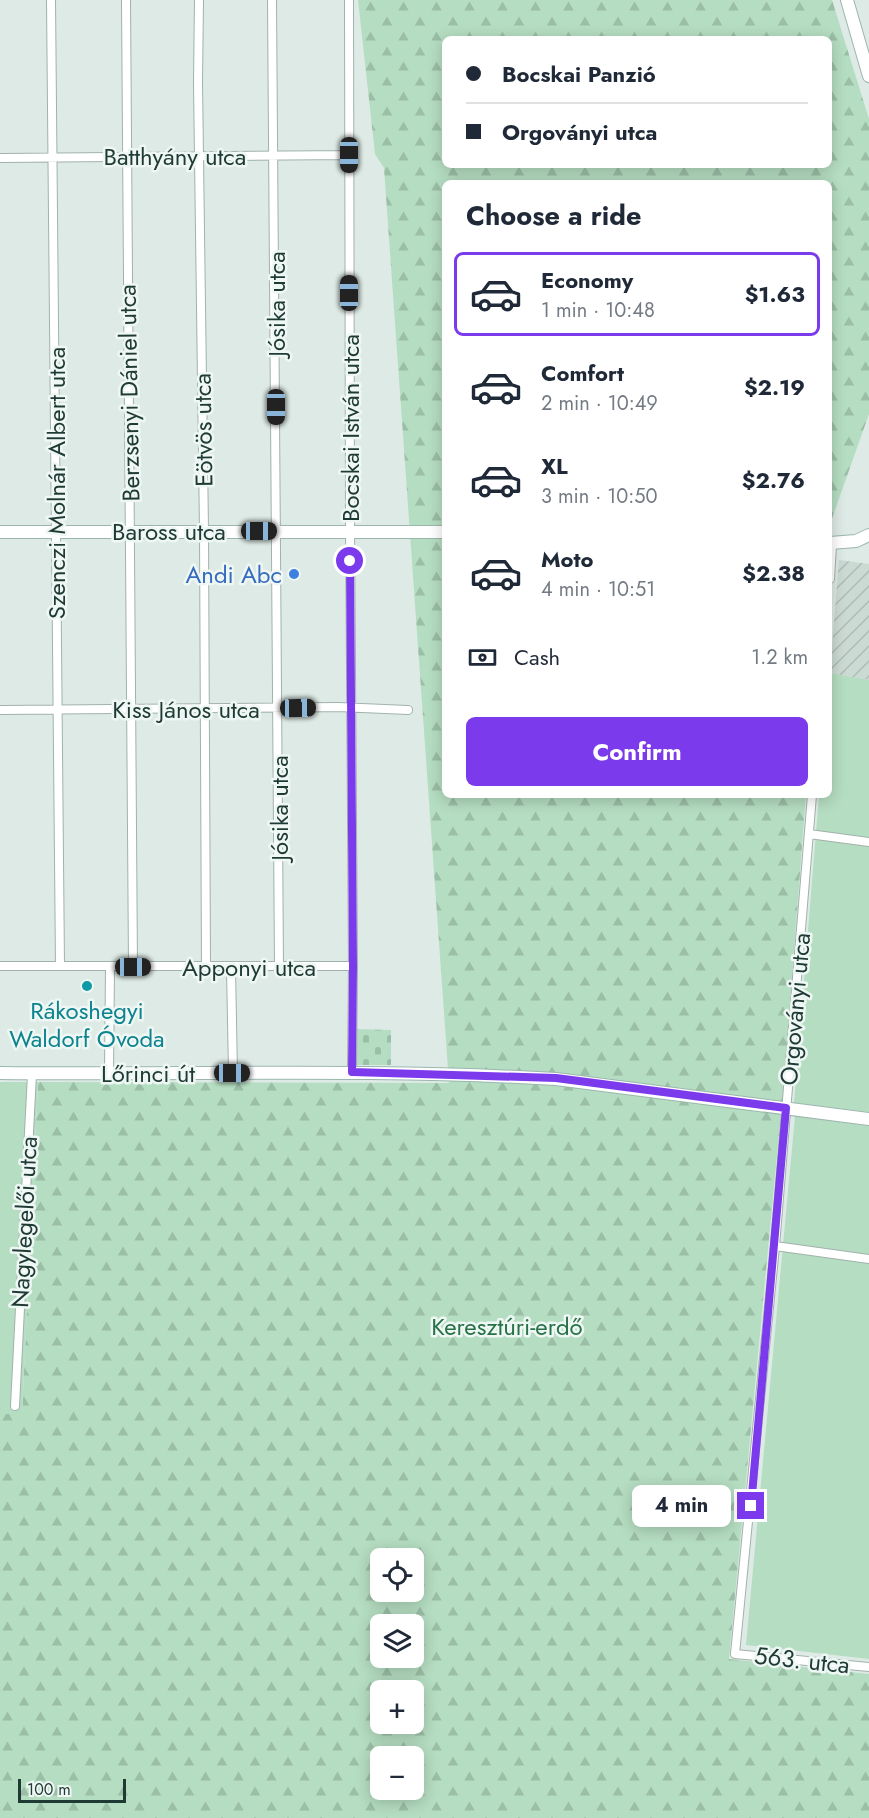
<!DOCTYPE html>
<html lang="en">
<head>
<meta charset="utf-8">
<style>
	body { margin:0; font-family:Jost,sans-serif; background:#f2f2f3; color:#1f2937; height:100vh; display:flex; flex-direction:column; font-size:22px; white-space:nowrap }
	* { box-sizing:border-box; margin:0 }
	p { font-size:20px; color:#747a83 }
	.icon { flex:none; width:33px; height:33px; fill:none; stroke:currentColor; stroke-width:2; stroke-linecap:round; stroke-linejoin:round }
	.map { position:relative; flex:1; overflow:hidden }
	.drawer { position:absolute; left:442px; top:180px; width:390px; height:618px; display:flex; flex-direction:column; background:#fff; border-radius:9px; box-shadow:0 3px 15px #0003 }
	.drawer>* { flex:none }
	.banner { position:absolute; left:442px; top:36px; width:390px; height:132px; border-radius:9px; box-shadow:0 3px 15px #0003; display:grid; align-content:center; height:132px; padding:0 24px; background:#fff }
	.tools { position:absolute; left:370px; top:1548px; display:grid; gap:12px }
	.tools a { display:grid; place-items:center; width:54px; height:54px; border-radius:9px; background:#fff; box-shadow:0 3px 15px #0003; font-size:30px }
	.scale { position:absolute; left:18px; bottom:15px; width:108px; box-sizing:border-box; padding-left:6px; border:3px solid #1f3a34; border-top:0; font-size:16px; line-height:21px; white-space:nowrap; color:#1f3a34; -webkit-text-stroke:4px #eef7f3; paint-order:stroke }
	.end { position:absolute; width:27px; height:27px; margin:-14px; border:8px solid #7c3aed; background:#fff; box-shadow:0 0 0 3px #fff }
	.from { border-radius:50% }
	.bubble { position:absolute; height:42px; border-radius:9px; background:#fff; box-shadow:0 3px 15px #0003; font-size:20px; font-weight:700; line-height:42px; text-align:center }
	.car { position:absolute; width:18px; height:36px; margin:-18px -9px; border-radius:8px; box-shadow:0 0 4px 2px #0007; background:linear-gradient(#222 24%,#8ab4d8 0 40%,#222 0 76%,#8ab4d8 0 86%,#222 0) }
	.banner b { display:flex; align-items:center; gap:21px; height:57px; font-size:22px }
	.banner b+b { border-top:2px solid #e0e1e3 }
	.banner i { width:15px; height:15px; background:#1f2937 }
	ul { padding:0; list-style:none }
	li { display:flex; align-items:center; gap:18px; height:84px; margin:0 12px 9px; padding:0 12px; border:3px solid transparent; border-radius:9px }
	li div { flex:1 }
	li b { display:block; font-size:22px }
	li em { font-style:normal; font-weight:700 }
	li.current { border-color:#7c3aed }
	li>.icon { width:54px; height:54px; stroke-width:1.5 }
	h2 { padding:0 24px; font-size:27px; line-height:72px }
	.pay { display:flex; align-items:center; gap:15px; height:66px; padding:0 24px; font-size:22px }
	.pay p { margin-inline-start:auto }
	.action { display:flex; gap:12px; margin-top:auto; padding:12px 24px }
	.action a { flex:1; height:69px; border-radius:9px; background:#7c3aed; color:#fff; font-size:24px; font-weight:700; line-height:69px; text-align:center }
	.map>svg:first-child { display:block }
	.industrial { fill:url(#industrial-furrows) }
	.forest { fill:url(#forest-firs); fill-rule:evenodd }
	.cemetery { fill:url(#cemetery-stones) }
	.garden { fill:#b5ddc1 }
	.lines { fill:none; stroke-linecap:round; stroke-linejoin:round }
	.street-casing { stroke:#a1b2ac; stroke-width:10 }
	.secondary-casing { stroke:#9cb6ae; stroke-width:14 }
	.street { stroke:#fff; stroke-width:8 }
	.secondary { stroke:#fff; stroke-width:12 }
	.route { stroke:#7c3aed; stroke-width:8 }
	.shop-dot { fill:#3f7fe0; stroke:#eef7f3; stroke-width:2 }
	.culture-dot { fill:#0f9aa8; stroke:#eef7f3; stroke-width:2 }
	.labels { text-anchor:middle; dominant-baseline:central; stroke-width:5; stroke-linejoin:round; paint-order:stroke }
	.street-label { font-size:24px; fill:#1f3a34; stroke:#eef7f3 }
	.shop-label { font-size:24px; fill:#366cbe; stroke:#eef7f3; text-anchor:end }
	.culture-label { font-size:24px; fill:#0d838f; stroke:#eef7f3 }
	.park-label { font-size:24px; fill:#277247; stroke:#eef7f3 }
</style>
</head>
<body>
<div class="map">
<svg width="869" height="1818" viewBox="0 0 869 1818">
	<defs>
		<pattern id="industrial-furrows" width="10" height="10" patternUnits="userSpaceOnUse" patternTransform="scale(1.5)"><rect width="10" height="10" fill="#ccdad4"/><path d="M-1 1l2-2M0 10L10 0M9 11l2-2" fill="none" stroke="#afbcb7"/></pattern>
		<pattern id="forest-firs" width="22" height="20" patternUnits="userSpaceOnUse" patternTransform="scale(1.5)"><rect width="22" height="20" fill="#b5ddc1"/><path d="M5 1l3.5 6h-7zM16 11l3.5 6h-7z" fill="#9bbea6"/></pattern>
		<pattern id="cemetery-stones" width="16" height="16" patternUnits="userSpaceOnUse" patternTransform="scale(1.5)"><rect width="16" height="16" fill="#b5ddc1"/><path d="M2 7V4a2 2 0 0 1 4 0v3zM10 15v-3a2 2 0 0 1 4 0v3z" fill="#9bbea6"/></pattern>
	</defs>
	<rect width="100%" height="100%" fill="#deeae5"/>
	<path class="industrial" d="M839,560L869,564V680L830,673Z"/>
	<path class="forest" d="M358,0H832L869,119V414L830,524V183H446V795H806L783,1092L729,1659L869,1674V1818H0V1414H22L38,1082L449,1083L384,168L375,154ZM446,39H830V165H446ZM381,1558H414V1592H381ZM381,1624H414V1658H381ZM381,1690H414V1724H381ZM381,1756H414V1790H381Z"/>
	<path class="cemetery" d="M356,1029L391,1030V1065H356Z"/>
	<path class="garden" d="M830,673L869,680V1112L794,1103L819,795H830Z
		M0,1082H38L22,1414H0Z
		M795,1116L869,1126V1659L746,1645Z"/>
	<g class="lines">
		<defs>
			<path id="street" d="M51,0L60,966
				M126,0L133,967
				M199,0L198,82L204,531L206,967
				M272,0L279,967
				M349,0L350,524L353,966L352,1072
				M0,158L349,155
				M830,579L832,544
				M0,710L338,707L408,710
				M812,795L775,1246L735,1654L869,1667
				M809,834L869,842
				M0,966H353
				M231,968L233,1073
				M109,1073L110,967
				M775,1246L869,1259
				M15,1406L32,1074"/>
			<path id="secondary" d="M847,0L869,76
				M0,532H446
				M830,543L856,541L869,535
				M0,1073C185,1075 371,1068 556,1079L869,1119"/>
		</defs>
		<use href="#street" class="street-casing"/>
		<use href="#secondary" class="secondary-casing"/>
		<use href="#street" class="street"/>
		<use href="#secondary" class="secondary"/>
	</g>
	<g class="lines">
		<path class="route" d="M350,561L353,966L352,1072L556,1078L786,1108L751,1506"/>
	</g>
	<circle class="shop-dot" cx="294" cy="574" r="6"/>
	<circle class="culture-dot" cx="87" cy="986" r="6"/>
	<g class="labels">
		<g class="street-label">
			<text x="175" y="156">Batthyány utca</text>
			<text transform="translate(276 304) rotate(-90)">Jósika utca</text>
			<text transform="translate(129 393) rotate(-91)">Berzsenyi Dániel utca</text>
			<text transform="translate(350 428) rotate(-90)">Bocskai István utca</text>
			<text transform="translate(203 430) rotate(-91)">Eötvös utca</text>
			<text transform="translate(56 483) rotate(-90)">Szenczi Molnár Albert utca</text>
			<text x="169" y="531">Baross utca</text>
			<text x="186" y="709">Kiss János utca</text>
			<text transform="translate(279 808) rotate(-90)">Jósika utca</text>
			<text x="249" y="967">Apponyi utca</text>
			<text transform="translate(795 1009) rotate(-85)">Orgoványi utca</text>
			<text x="148" y="1073">Lőrinci út</text>
			<text transform="translate(24 1222) rotate(-87)">Nagylegelői utca</text>
			<text transform="translate(802 1660) rotate(6)">563. utca</text>
		</g>
		<g class="shop-label">
			<text x="282" y="574">Andi Abc</text>
		</g>
		<g class="culture-label">
			<text x="87" y="1010">Rákoshegyi<tspan x="87" dy="28">Waldorf Óvoda</tspan></text>
		</g>
		<g class="park-label">
			<text x="507" y="1326">Keresztúri-erdő</text>
		</g>
	</g>
</svg>
<div class="tools">
<a><svg class="icon" aria-label="locate" viewBox="0 0 24 24"><circle cx="12" cy="12" r="6"/><path d="M12 2v4M12 18v4M2 12h4M18 12h4"/></svg></a>
<a><svg class="icon" aria-label="layers" viewBox="0 0 24 24"><path d="M12 4l9 5-9 5-9-5zM3 14l9 5 9-5"/></svg></a>
<a>+</a>
<a>−</a>
</div>
<div class="scale">100 m</div>
<i class="end from" style="left:350px;top:561px"></i>
<i class="end" style="left:751px;top:1506px"></i>
<div class="bubble" style="left:632px;top:1485px;width:99px">4 min</div>
<i class="car" style="left:349px;top:155px;rotate:180deg"></i>
<i class="car" style="left:349px;top:293px;rotate:0deg"></i>
<i class="car" style="left:276px;top:407px;rotate:180deg"></i>
<i class="car" style="left:259px;top:531px;rotate:90deg"></i>
<i class="car" style="left:298px;top:708px;rotate:89deg"></i>
<i class="car" style="left:133px;top:967px;rotate:90deg"></i>
<i class="car" style="left:232px;top:1073px;rotate:90deg"></i>
<div class="banner">
<b><i class="from"></i>Bocskai Panzió</b>
<b><i></i>Orgoványi utca</b>
</div>
<section class="drawer">
<h2>Choose a ride</h2>
<ul>
<li class="current"><svg class="icon" aria-label="car" viewBox="0 0 24 24"><path d="M5 17H2v-5l4-1 3-4h7l3 4 3 1v5h-3M9 17h6M6 11h13"/><circle cx="7" cy="17" r="2"/><circle cx="17" cy="17" r="2"/></svg><div><b>Economy</b><p>1 min · 10:48</p></div><em>$1.63</em></li>
<li><svg class="icon" aria-label="car" viewBox="0 0 24 24"><path d="M5 17H2v-5l4-1 3-4h7l3 4 3 1v5h-3M9 17h6M6 11h13"/><circle cx="7" cy="17" r="2"/><circle cx="17" cy="17" r="2"/></svg><div><b>Comfort</b><p>2 min · 10:49</p></div><em>$2.19</em></li>
<li><svg class="icon" aria-label="car" viewBox="0 0 24 24"><path d="M5 17H2v-5l4-1 3-4h7l3 4 3 1v5h-3M9 17h6M6 11h13"/><circle cx="7" cy="17" r="2"/><circle cx="17" cy="17" r="2"/></svg><div><b>XL</b><p>3 min · 10:50</p></div><em>$2.76</em></li>
<li><svg class="icon" aria-label="car" viewBox="0 0 24 24"><path d="M5 17H2v-5l4-1 3-4h7l3 4 3 1v5h-3M9 17h6M6 11h13"/><circle cx="7" cy="17" r="2"/><circle cx="17" cy="17" r="2"/></svg><div><b>Moto</b><p>4 min · 10:51</p></div><em>$2.38</em></li>
</ul>
<div class="pay"><svg class="icon" aria-label="cash" viewBox="0 0 24 24"><path d="M3 7h18v10H3z"/><circle cx="12" cy="12" r="2"/></svg>Cash<p>1.2 km</p></div>
<div class="action"><a>Confirm</a></div>
</section>
</div>
</body>
</html>
